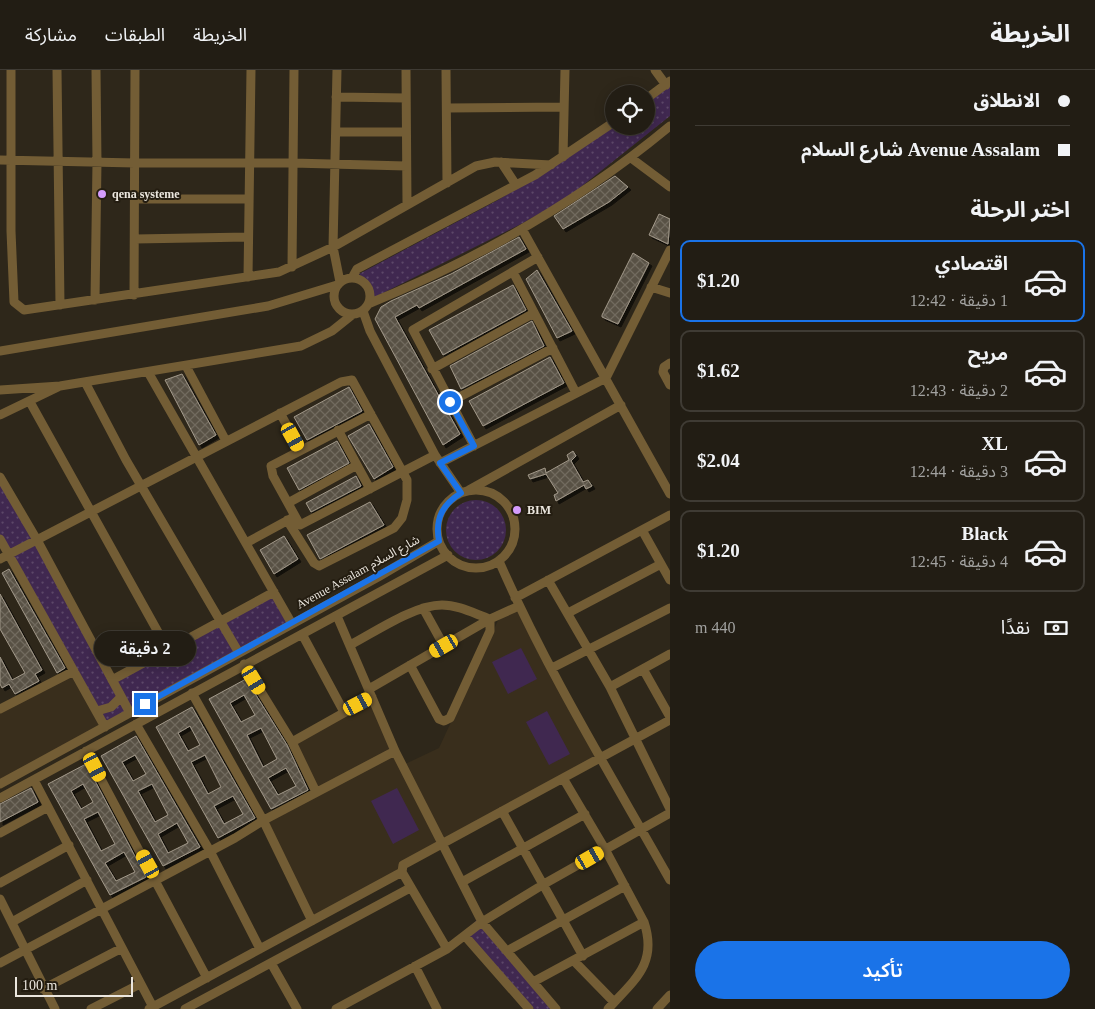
<!DOCTYPE html>
<html lang="ar">
<head>
<meta charset="utf-8">
<style>
	body { margin:0; font-family:"Times New Roman","Noto Sans Arabic",serif; background:#2a261d; color:#f1f3f6; direction:rtl; height:100vh; display:flex; flex-direction:column; font-size:19px; white-space:nowrap }
	* { box-sizing:border-box; margin:0 }
	p { font-size:16px; color:#a2a2a0 }
	.icon { flex:none; width:28px; height:28px; fill:none; stroke:currentColor; stroke-width:2; stroke-linecap:round; stroke-linejoin:round }
	.map { position:relative; flex:1; overflow:hidden; direction:ltr }
	.drawer { display:flex; flex-direction:column; background:#221d14; width:425px }
	.drawer>* { flex:none }
	.banner { display:grid; align-content:center; height:110px; padding:0 25px; background:#221d14 }
	.tools { position:absolute; left:605px; top:15px; display:grid; gap:10px }
	.tools a { display:grid; place-items:center; width:50px; height:50px; border-radius:50%; background:#221d14; box-shadow:0 2px 12px #0003,0 0 0 1px #3f3b34; font-size:25px }
	.scale { position:absolute; left:15px; bottom:12px; width:118px; box-sizing:border-box; padding-left:5px; border:2px solid #ebe6de; border-top:0; font-size:14px; line-height:18px; white-space:nowrap; color:#ebe6de; -webkit-text-stroke:4px #241d11; paint-order:stroke }
	.end { position:absolute; width:22px; height:22px; margin:-11px; border:6px solid #1a73e8; background:#fff; box-shadow:0 0 0 2px #fff }
	.from { border-radius:50% }
	.bubble { position:absolute; height:35px; border-radius:18px; background:#221d14; box-shadow:0 2px 12px #0003,0 0 0 1px #3f3b34; font-size:16px; font-weight:600; line-height:35px; text-align:center; direction:rtl }
	.car { position:absolute; width:15px; height:30px; margin:-15px -8px; border-radius:6px; box-shadow:0 0 4px 1px #0007; background:linear-gradient(#f5c518 24%,#345 0 40%,#f5c518 0 76%,#345 0 86%,#f5c518 0) }
	.banner b { display:flex; align-items:center; gap:18px; height:48px; font-size:19px }
	.banner b+b { border-top:1px solid #3f3b34 }
	.banner i { width:12px; height:12px; background:#f1f3f6 }
	ul { padding:0; list-style:none }
	li { display:flex; align-items:center; gap:15px; height:82px; margin:0 10px 8px; padding:0 15px; border:2px solid #3f3b34; border-radius:10px }
	li div { flex:1 }
	li b { display:block; font-size:19px }
	li em { font-style:normal; font-weight:600 }
	li.active { border-color:#1a73e8 }
	li>.icon { width:45px; height:45px; stroke-width:1.5 }
	h2 { padding:0 25px; font-size:22px; line-height:60px }
	.pay { display:flex; align-items:center; gap:12px; height:55px; padding:0 25px; font-size:19px }
	.pay p { margin-inline-start:auto }
	.button { display:flex; gap:10px; margin-top:auto; padding:10px 25px }
	.button a { flex:1; height:58px; border-radius:30px; background:#1a73e8; color:#fff; font-size:20px; font-weight:600; line-height:58px; text-align:center }
	header { display:flex; align-items:center; gap:30px; box-sizing:border-box; height:70px; padding:0 25px; background:#221d14; border-bottom:1px solid #3f3b34 }
	header strong { font-size:24px }
	nav { display:flex; gap:28px; margin-inline-start:auto; font-size:18px }
	main { display:flex; flex:1; min-height:0 }
	.map>svg:first-child { display:block }
	.built { fill:#392e1c }
	.grass { fill:url(#grass-dots) }
	.pitch { fill:#402850 }
	.building { fill:url(#building-cross-hatch); stroke:#a2998a; fill-rule:evenodd; filter:url(#shadow) }
	.lines { fill:none; stroke-linecap:round; stroke-linejoin:round }
	.minor { stroke:#735d35; stroke-width:9 }
	.route { stroke:#1a73e8; stroke-width:6 }
	.poi-dot { fill:#d49cfc; stroke:#241d11; stroke-width:2 }
	.labels { text-anchor:middle; dominant-baseline:central; stroke-width:4; stroke-linejoin:round; paint-order:stroke }
	.poi-label { font-size:12px; font-weight:bold; fill:#ebe6de; stroke:#241d11; text-anchor:start }
	.street-label { font-size:12px; fill:#ebe6de; stroke:#241d11 }
</style>
</head>
<body>
<header>
<strong>الخريطة</strong>
<nav><a>الخريطة</a><a>الطبقات</a><a>مشاركة</a></nav>
</header>
<main>
<section class="drawer">
<div class="banner">
<b><i class="from"></i>الانطلاق</b>
<b><i></i>Avenue Assalam شارع السلام</b>
</div>
<h2>اختر الرحلة</h2>
<ul>
<li class="active"><svg class="icon" aria-label="car" viewBox="0 0 24 24"><path d="M5 17H2v-5l4-1 3-4h7l3 4 3 1v5h-3M9 17h6M6 11h13"/><circle cx="7" cy="17" r="2"/><circle cx="17" cy="17" r="2"/></svg><div><b>اقتصادي</b><p>1 دقيقة · 12:42</p></div><em>$1.20</em></li>
<li><svg class="icon" aria-label="car" viewBox="0 0 24 24"><path d="M5 17H2v-5l4-1 3-4h7l3 4 3 1v5h-3M9 17h6M6 11h13"/><circle cx="7" cy="17" r="2"/><circle cx="17" cy="17" r="2"/></svg><div><b>مريح</b><p>2 دقيقة · 12:43</p></div><em>$1.62</em></li>
<li><svg class="icon" aria-label="car" viewBox="0 0 24 24"><path d="M5 17H2v-5l4-1 3-4h7l3 4 3 1v5h-3M9 17h6M6 11h13"/><circle cx="7" cy="17" r="2"/><circle cx="17" cy="17" r="2"/></svg><div><b>XL</b><p>3 دقيقة · 12:44</p></div><em>$2.04</em></li>
<li><svg class="icon" aria-label="car" viewBox="0 0 24 24"><path d="M5 17H2v-5l4-1 3-4h7l3 4 3 1v5h-3M9 17h6M6 11h13"/><circle cx="7" cy="17" r="2"/><circle cx="17" cy="17" r="2"/></svg><div><b>Black</b><p>4 دقيقة · 12:45</p></div><em>$1.20</em></li>
</ul>
<div class="pay"><svg class="icon" aria-label="cash" viewBox="0 0 24 24"><path d="M3 7h18v10H3z"/><circle cx="12" cy="12" r="2"/></svg>نقدًا<p>440 m</p></div>
<div class="button"><a>تأكيد</a></div>
</section>
<div class="map">
<svg width="670" height="939" viewBox="0 0 670 939">
	<defs>
		<pattern id="grass-dots" width="8" height="8" patternUnits="userSpaceOnUse" patternTransform="scale(1.25)"><rect width="8" height="8" fill="#402850"/><path d="M2 2h.1M6 6h.1" fill="none" stroke="#5c4769" stroke-width="1.8" stroke-linecap="round"/></pattern>
		<pattern id="building-cross-hatch" width="8" height="8" patternUnits="userSpaceOnUse" patternTransform="scale(1.25)"><rect width="8" height="8" fill="#595144"/><path d="M0 0l8 8M0 8l8-8" fill="none" stroke="#716a5f"/></pattern>
		<filter id="shadow"><feDropShadow dx="3" dy="3" stdDeviation="0" flood-color="#0009"/></filter>
	</defs>
	<rect width="100%" height="100%" fill="#2e271a"/>
	<path class="built" d="M515,516L532,555L601,684L315,848L265,751L316,722L288,671L371,625L401,696L439,678L502,542L513,536Z
		M74,601L105,657L0,714V639Z"/>
	<path class="grass" d="M670,15V46L567,128L521,154L373,228L370,213L359,204L498,130L615,56H646V33Z
		M0,410L112,610L274,522L292,554L105,657L0,466Z
		M446 460a30 30 0 1 1 60 0a30 30 0 1 1-60 0Z
		M477,850L559,939H534L463,863Z"/>
	<path class="pitch" d="M521,578L537,609L508,624L492,592Z
		M547,641L570,684L549,695L526,652Z
		M397,718L419,760L393,774L371,731Z"/>
	<path class="building" d="M615,106L628,117L609,132L563,159L554,146Z
		M659,144L670,149L668,174L649,165Z
		M519,167L526,179L419,238L417,235L395,247L460,364L443,375L375,249L381,237L391,231L451,204Z
		M633,183L649,193L618,254L602,247V245Z
		M537,200L572,261L557,268L526,209Z
		M513,215L526,240L443,285L429,260Z
		M532,251L544,276L461,319L450,296Z
		M550,287L564,313L483,356L469,331Z
		M182,304L216,365L199,375L165,310Z
		M349,317L362,341L307,370L294,347Z
		M369,354L393,397L374,409L348,366Z
		M337,371L349,393L299,420L287,398Z
		M573,381L576,386L571,391L583,412L588,410L592,416L586,419L584,415L556,431L554,425L558,423L546,404L530,409L528,405L545,398L546,403L569,390L567,385Z
		M356,406L361,416L311,442L306,433Z
		M370,432L384,455L320,489L307,465Z
		M284,466L298,489L274,504L260,480Z
		M9,499L65,598L57,603L2,503Z
		M0,524L42,600L35,604L39,611L15,624L9,614L2,618L0,614V587L12,610L25,603L0,559Z
		M246,609L287,675L308,720L271,739L209,629ZM244,625L255,645L241,652L230,633ZM261,658L277,689L263,697L247,665ZM286,698L296,716L278,725L268,708Z
		M192,637L255,748L218,768L156,657ZM190,656L200,675L188,681L178,663ZM205,685L221,717L208,724L191,692ZM233,726L243,744L224,754L214,736Z
		M136,666L200,777L163,796L101,686ZM135,685L146,704L133,711L122,692ZM152,714L168,745L155,752L138,721ZM177,753L188,773L168,783L158,764Z
		M86,694L146,807L110,825L48,714ZM83,714L93,732L81,739L71,721ZM98,742L115,774L101,781L84,749ZM124,782L135,802L116,811L105,793Z
		M31,718L38,732L0,752V734Z"/>
	<g class="lines">
		<path class="minor" d="M11,0V161L14,232L24,240L279,202L333,177L476,96L495,92L551,95
			M57,0L60,235
			M337,0L333,177L340,212
			M406,0L407,133
			M446,0L447,113
			M655,0L666,15
			M336,27L406,28
			M646,29L670,11
			M448,38L564,37
			M336,62H405
			M563,87L565,0
			M631,88L670,117
			M0,90L135,93H293L406,96
			M501,92L516,115
			M135,129H248
			M522,159L670,424
			M135,169L248,167
			M292,197L294,0
			M513,202L576,323
			M248,207L251,0
			M352,208L357,199L535,105L614,52
			M334 226a18 18 0 1 1 36 0a18 18 0 1 1-36 0Z
			M651,217L670,223
			M134,225L135,0
			M95,230L97,92L96,0
			M368,234C476,190 581,130 670,56
			M363,241L370,261L435,385L461,423
			M0,281L268,236L337,215
			M670,293L664,297L663,302L670,315
			M186,296L226,371
			M432,299L534,243
			M148,302L292,554
			M85,312L126,390L239,583
			M0,320L60,316L301,276L332,261L352,245
			M30,332L168,580
			M450,332L553,278
			M280,343L300,379
			M371,344L271,396L273,406L300,455L435,385
			M0,345L58,317
			M338,360L370,419
			M474,376L413,260L538,187
			M440,393L606,308L670,180
			M0,407L37,470L130,643
			M469,420L621,335
			M437 459a39 39 0 1 1 78 0a39 39 0 1 1-78 0Z
			M288,433L357,395
			M642,460L670,510
			M0,469L105,657
			M246,473L292,448
			M0,489L341,312L352,310L407,410V430L402,448L394,458L319,496L314,493L287,450
			M499,491C547,601 611,705 670,810
			M548,510L610,617L670,739
			M515,528L670,445
			M423,538L444,576
			M568,543L661,494
			M337,546L395,681L482,852L556,939
			M302,564L344,642
			M350,575C375,562 414,535 442,535C459,535 475,544 490,549V561L450,648L444,651L439,649L410,595
			M244,594L292,672
			M552,598L670,538
			M643,599L670,647
			M112,610L274,522
			M610,617L670,584
			M369,619L490,549L519,536
			M192,623L263,750L312,851
			M0,639L74,601
			M97,641L111,637L121,627
			M136,654L210,781L260,879
			M86,681L207,908
			M563,708L605,779L644,852C658,894 634,910 608,939
			M34,710L153,937
			M0,714L378,507L439,471
			M316,722L292,672L372,627
			M0,728L448,485
			M502,741L583,886
			M0,763L48,737
			M462,812L585,744
			M0,813L69,775
			M0,829L55,939
			M12,852L87,810
			M465,866L529,939
			M447,879L402,802L403,795L670,650
			M507,881L625,816
			M574,891L614,932
			M0,893L235,768L264,750L395,681
			M271,893L297,939
			M415,896L437,939
			M533,912L644,852
			M43,919L122,878
			M91,939L140,914
			M149,939L402,802
			M185,939L410,818
			M336,939L447,879L482,852L544,814L670,743
			M657,939L670,925"/>
	</g>
	<g class="lines">
		<path class="route" d="M145,634L439,471C435,449 442,435 461,423L440,393L474,376L450,332"/>
	</g>
	<g class="poi-dot">
		<circle cx="102" cy="124" r="5"/>
		<circle cx="517" cy="440" r="5"/>
	</g>
	<g class="labels">
		<g class="poi-label">
			<text x="112" y="124">qena systeme</text>
			<text x="527" y="440">BIM</text>
		</g>
		<g class="street-label">
			<text transform="translate(358 502) rotate(-29)">Avenue Assalam شارع السلام</text>
		</g>
	</g>
</svg>
<div class="tools">
<a><svg class="icon" aria-label="locate" viewBox="0 0 24 24"><circle cx="12" cy="12" r="6"/><path d="M12 2v4M12 18v4M2 12h4M18 12h4"/></svg></a>
</div>
<div class="scale">100 m</div>
<i class="end from" style="left:450px;top:332px"></i>
<i class="end" style="left:145px;top:634px"></i>
<div class="bubble" style="left:94px;top:561px;width:102px">2 دقيقة</div>
<i class="car" style="left:293px;top:367px;rotate:151deg"></i>
<i class="car" style="left:444px;top:576px;rotate:240deg"></i>
<i class="car" style="left:254px;top:610px;rotate:149deg"></i>
<i class="car" style="left:358px;top:634px;rotate:62deg"></i>
<i class="car" style="left:95px;top:697px;rotate:152deg"></i>
<i class="car" style="left:590px;top:788px;rotate:60deg"></i>
<i class="car" style="left:148px;top:794px;rotate:331deg"></i>
</div>
</main>
</body>
</html>
